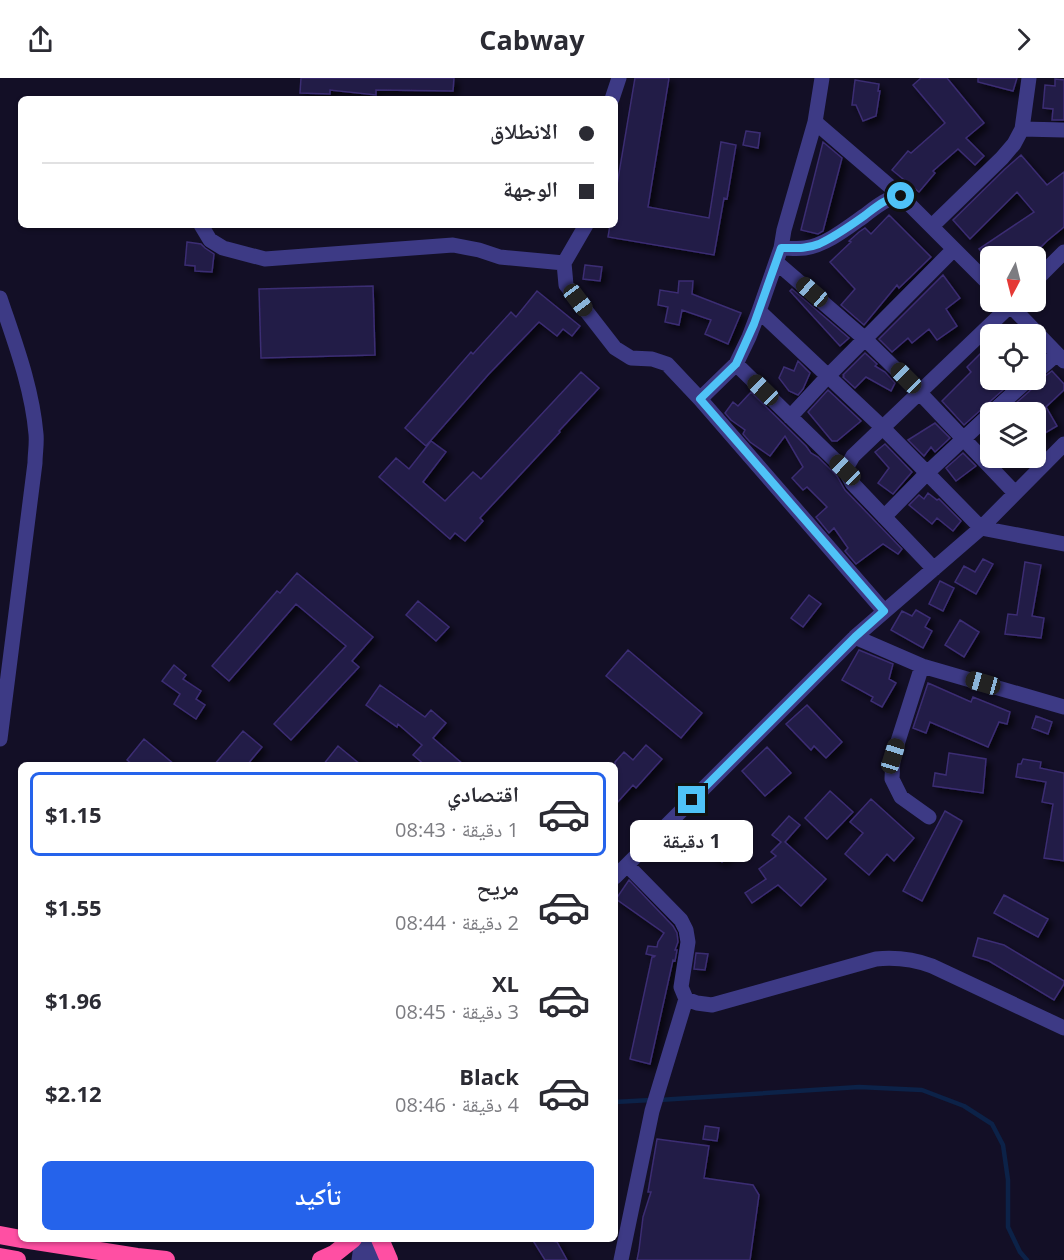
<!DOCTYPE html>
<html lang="ar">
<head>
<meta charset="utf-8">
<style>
	body { margin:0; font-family:"Open Sans","Noto Naskh Arabic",sans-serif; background:#f7f7f7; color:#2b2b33; direction:rtl; height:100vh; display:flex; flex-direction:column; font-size:22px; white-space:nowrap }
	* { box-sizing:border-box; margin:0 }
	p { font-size:20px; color:#7c7c81 }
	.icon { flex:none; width:33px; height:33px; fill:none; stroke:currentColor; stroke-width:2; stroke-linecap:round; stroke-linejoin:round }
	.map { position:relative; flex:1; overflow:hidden; direction:ltr }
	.drawer { position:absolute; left:18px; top:684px; width:600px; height:480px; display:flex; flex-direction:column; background:#fff; border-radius:9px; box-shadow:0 2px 4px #0004; direction:rtl }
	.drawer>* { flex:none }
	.hud { position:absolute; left:18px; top:18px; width:600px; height:132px; border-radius:9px; box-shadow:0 2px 4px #0004; direction:rtl; display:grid; align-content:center; height:132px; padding:0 24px; background:#fff }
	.needle { width:39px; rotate:187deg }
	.controls { position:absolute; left:980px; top:168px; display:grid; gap:12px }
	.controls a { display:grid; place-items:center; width:66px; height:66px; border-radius:9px; background:#fff; box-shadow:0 2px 4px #0004; font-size:30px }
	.end { position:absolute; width:27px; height:27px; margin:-14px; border:8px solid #4fc3f7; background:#111; box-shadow:0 0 0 3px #111 }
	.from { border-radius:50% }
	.bubble { position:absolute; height:42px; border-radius:9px; background:#fff; box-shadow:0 2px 4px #0004; font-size:20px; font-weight:700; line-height:42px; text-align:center; direction:rtl }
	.car { position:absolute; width:18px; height:36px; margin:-18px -9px; border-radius:8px; box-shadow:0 0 4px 2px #0007; background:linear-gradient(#222 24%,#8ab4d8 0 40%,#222 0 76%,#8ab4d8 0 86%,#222 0) }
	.hud b { display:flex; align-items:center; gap:21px; height:57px; font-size:22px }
	.hud b+b { border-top:2px solid #e1e1e2 }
	.hud i { width:15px; height:15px; background:#2b2b33 }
	ul { padding:10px 0 0; list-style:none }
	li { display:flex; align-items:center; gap:18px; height:84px; margin:0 12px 9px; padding:0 12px; border:3px solid transparent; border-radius:9px }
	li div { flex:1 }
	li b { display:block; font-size:22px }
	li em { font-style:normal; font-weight:700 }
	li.selected { border-color:#2563eb }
	li>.icon { width:54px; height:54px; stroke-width:1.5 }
	.action { display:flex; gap:12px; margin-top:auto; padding:12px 24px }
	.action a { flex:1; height:69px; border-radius:9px; background:#2563eb; color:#fff; font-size:24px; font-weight:700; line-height:69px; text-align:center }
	header { display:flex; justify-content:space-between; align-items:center; height:78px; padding:0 24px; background:#fff; font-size:27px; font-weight:700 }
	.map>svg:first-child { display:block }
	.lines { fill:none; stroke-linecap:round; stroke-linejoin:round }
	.stream { stroke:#0c2248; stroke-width:4.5 }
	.building { fill:#241b47; stroke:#3b2d73; stroke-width:1.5; filter:url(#shadow) }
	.minor { stroke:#3d3a85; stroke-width:15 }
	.highway { stroke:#ff4fa3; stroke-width:18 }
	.route { stroke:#4fc3f7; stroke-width:8 }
</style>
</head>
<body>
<header><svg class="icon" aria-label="forward" viewBox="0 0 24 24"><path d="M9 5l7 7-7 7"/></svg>Cabway<svg class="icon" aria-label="share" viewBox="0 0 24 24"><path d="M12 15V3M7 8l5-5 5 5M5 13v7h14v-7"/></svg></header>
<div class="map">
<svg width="1064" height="1182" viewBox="0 0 1064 1182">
	<defs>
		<filter id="shadow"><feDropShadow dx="4.5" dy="4.5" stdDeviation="3" flood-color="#0009"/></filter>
	</defs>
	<rect width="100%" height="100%" fill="#130f26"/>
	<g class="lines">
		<path class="stream" d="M659,1022L859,1009L922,1012L964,1028L992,1046L1003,1067L1008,1102V1149L1020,1174L1027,1182
			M615,1024L651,1022"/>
	</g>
	<path class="building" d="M301,0H454L453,13L376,12V17L330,12V16L300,15Z
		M635,0H669L648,129L709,140L721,64L736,67L727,121L724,120L714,177L608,159L610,147H615V119Z
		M921,0H947L984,45L966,60L984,78L975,87L958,71L933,93L935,95L919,114L892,92L908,73L911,75L945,45L913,7Z
		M978,0H1017L1013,13L978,4Z
		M1055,1L1064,2V42H1052L1053,31L1043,30L1045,7L1055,8Z
		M855,2L879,6L878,13H880L876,38L863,43L856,27H852Z
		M746,53L760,55L758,70L743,67Z
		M823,64L842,80L823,153L818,156L801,152Z
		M1021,77L1047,107L1064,94V149L1047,163L1032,178H985L979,171L1034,134L1017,114L970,161L953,142L1005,91Z
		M889,137L931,179L899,210L897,207L864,247L841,227L855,211L830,184L851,164L849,163L859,154L865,150L871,156Z
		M187,164L201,166L205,170L214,176L212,194L195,193V188L185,187Z
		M585,187L602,189L600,203L583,201Z
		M943,197L960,220L946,231L957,248L937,262L929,251L912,265L908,260L892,274L879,261Z
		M679,203H693L692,216L741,235L728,266L705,256L711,242L682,232L679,247L665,244L668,229L658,227L660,212L678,215Z
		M373,208L375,277L261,280L259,211Z
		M792,211L849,260L840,268L790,213Z
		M537,213L580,248L572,258L563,251L557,258L539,244L488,297L426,368L405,350L471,274L473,276L511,234L516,239Z
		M990,266V302H1014L964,347L942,323L971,294L967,289Z
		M865,275L877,286L875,288L885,294L895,305L891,313L866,299L855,310L843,299L844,298L843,297Z
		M798,283L810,295L803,311L798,317L789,313L779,300L784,289L794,293Z
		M1052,293L1064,306V312L1046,329L1057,348L1035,361V334H1006L1034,309L1037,304Z
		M581,294L599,310L559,353L560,354L480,440L483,443L465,463L455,455L450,461L379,399L396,380L409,391L431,363L446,374L423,404L445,423L473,394L481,401Z
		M828,312L861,343L837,363H832L808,334Z
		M751,314L806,368L811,375L818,379L837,398L845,412L902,471L898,476L883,466L856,486L845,473L848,470L834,450L829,455L816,439L827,429L807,409L803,412L792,400L803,389L785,358L770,378L750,364L743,356L745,352L731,342L725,335L733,324L738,328Z
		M935,345L950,360L935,374L931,369L924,378L908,362Z
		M885,366L912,394L893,416L878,405L889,390L875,374Z
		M963,375L976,388L956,403L946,390Z
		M928,415L937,422L939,421L961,443L953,453L937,440L932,446L909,427L919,417L924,421Z
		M983,481L993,486L976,516L955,504L964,488L975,494Z
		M1025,484L1041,487L1032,538L1044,540L1041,560L1005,556L1008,536L1017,537Z
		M297,495L373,559L352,583L359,589L291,662L274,646L346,568L296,526L229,603L212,588L277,513L280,515Z
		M940,503L954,510L943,533L929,526Z
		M809,517L821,526L803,549L791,540Z
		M418,523L449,549L436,563L406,537Z
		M916,532L930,540L925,549L932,553L923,570L891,552L902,533L912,538Z
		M960,542L979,554L964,579L945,567Z
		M628,572L702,635L681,660L606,598Z
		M859,572L893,586L889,601L896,605L882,629L871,623L873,619L842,602Z
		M174,587L186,597L183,601L201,613L196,621L205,627L196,641L174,626L180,616L162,603Z
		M928,605L971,624L973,619L1010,634L1007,646L999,644L988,669L930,644L926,655L913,650Z
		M380,607L425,639L431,632L446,645L433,660L464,687H425L413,677L422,667L398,646L397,649L366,627Z
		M807,627L842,664L826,680L814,668L811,672L786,646Z
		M1036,638L1052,644L1048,656L1032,650Z
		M243,653L262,669L247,687H214Z
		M144,661L175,687H133L127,682Z
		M646,667L662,681L636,710L633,707L615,727V684L624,674L633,682Z
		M338,668L361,687H323Z
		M767,669L791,695L765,718L742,693Z
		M949,675L986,681L983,715L933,708L935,695L946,697Z
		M1023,681L1041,684L1040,690L1064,695V783L1044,780L1053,726L1042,724L1046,704L1016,699L1018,686H1021Z
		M830,713L853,734L827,761L805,740Z
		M871,721L914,760L894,783L887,776L869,797L845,776L863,755L850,744Z
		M945,733L962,743L922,823L903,813Z
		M789,738L800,747L785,764L826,801L801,828L778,807L752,825L745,815L766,801L759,791L776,778L771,774L781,764L772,757Z
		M705,745L735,768L722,784L692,761Z
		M629,802L673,848L677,855L678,864L675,872H677L675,883L673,882L650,986L630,981L652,879H654L655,878L646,876L648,868L657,869L658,864L664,855L616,821Z
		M1004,817L1048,841L1038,859L994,835Z
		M978,860L1004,867L1064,903V906L1054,922L989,883L973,878Z
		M696,875L708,876L705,892L694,891Z
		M705,1048L719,1050L717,1063L703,1061Z
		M657,1061L709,1068L704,1100L753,1107L759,1117L750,1182H637L639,1172L643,1139L651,1114H648Z
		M532,1161H541L557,1164L567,1182H545Z"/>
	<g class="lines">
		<path class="minor" d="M822,0L815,44L784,152L781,170L759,233L749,259L736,286L700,321L884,533
			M612,21L619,0
			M815,44L901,118
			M1022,51L1064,52
			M201,147L210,162L223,170L265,181L453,167L479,172L500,179L564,185
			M586,147L564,185L566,207L615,270L631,280L652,281L667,286L700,321
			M932,148L1002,80L1014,66L1022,51L1029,0
			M781,170C789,170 797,171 805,170C826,167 847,150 864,138C876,129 886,120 901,118L990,207
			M776,184L865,261L919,314L1015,415
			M1035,203L1064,174
			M0,220C15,265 32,309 36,356C37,366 35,375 35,385L0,661
			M1007,224L1064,283
			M759,233L882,349L981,450L1064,466
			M736,286L845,392
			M1035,295L1057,276
			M992,334L1028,302
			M790,339L828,298L954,171
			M884,439L927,395L990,336
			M934,491L852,405L845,392L853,378L1014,224
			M855,559L922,588L1064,629
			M922,588L893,679L892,701L901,719L929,739
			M627,787L681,842L686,852L688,864L681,909L686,921L697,925L712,927L876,881C896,879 913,881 932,888L1064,950
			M615,799L855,559L981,450L1064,366
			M359,1182L362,1161
			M373,1182L377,1161
			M621,1182L652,1033L686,921"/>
		<path class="highway" d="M0,1157L21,1161
			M23,1161L137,1179L166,1182
			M380,1161L389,1182
			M0,1179L17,1182
			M321,1182L334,1176L353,1161"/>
	</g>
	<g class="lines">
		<path class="route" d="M692,722L855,559L884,533L700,321L736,286L754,246L781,170C794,170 807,171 819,166C834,159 850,148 864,138C876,129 886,120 901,118"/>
	</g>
</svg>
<div class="controls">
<a><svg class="needle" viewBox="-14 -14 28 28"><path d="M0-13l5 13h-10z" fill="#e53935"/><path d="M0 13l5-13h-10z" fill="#7c7c81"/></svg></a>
<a><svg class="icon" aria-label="locate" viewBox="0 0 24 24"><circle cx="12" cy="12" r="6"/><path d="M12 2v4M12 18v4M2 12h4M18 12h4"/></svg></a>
<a><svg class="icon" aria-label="layers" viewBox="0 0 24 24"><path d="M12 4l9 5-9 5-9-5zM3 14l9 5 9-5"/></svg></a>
</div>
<i class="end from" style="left:901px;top:118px"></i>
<i class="end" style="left:692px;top:722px"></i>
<div class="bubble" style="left:630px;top:742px;width:123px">1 دقيقة</div>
<i class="car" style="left:812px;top:214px;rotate:311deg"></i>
<i class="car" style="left:578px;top:222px;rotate:143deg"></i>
<i class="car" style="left:906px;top:300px;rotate:315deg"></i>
<i class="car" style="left:763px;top:312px;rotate:314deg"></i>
<i class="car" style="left:845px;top:392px;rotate:314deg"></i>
<i class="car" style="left:983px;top:605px;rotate:286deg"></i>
<i class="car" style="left:893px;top:678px;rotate:17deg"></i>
<div class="hud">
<b><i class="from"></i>الانطلاق</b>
<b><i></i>الوجهة</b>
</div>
<section class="drawer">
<ul>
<li class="selected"><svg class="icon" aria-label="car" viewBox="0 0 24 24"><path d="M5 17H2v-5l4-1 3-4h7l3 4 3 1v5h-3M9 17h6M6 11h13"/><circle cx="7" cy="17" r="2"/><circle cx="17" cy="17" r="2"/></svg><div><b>اقتصادي</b><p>1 دقيقة · 08:43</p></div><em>$1.15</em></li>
<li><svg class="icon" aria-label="car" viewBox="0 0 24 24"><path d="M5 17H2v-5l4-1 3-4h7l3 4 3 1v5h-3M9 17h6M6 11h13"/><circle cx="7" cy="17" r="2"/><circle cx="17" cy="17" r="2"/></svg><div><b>مريح</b><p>2 دقيقة · 08:44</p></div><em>$1.55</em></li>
<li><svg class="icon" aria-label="car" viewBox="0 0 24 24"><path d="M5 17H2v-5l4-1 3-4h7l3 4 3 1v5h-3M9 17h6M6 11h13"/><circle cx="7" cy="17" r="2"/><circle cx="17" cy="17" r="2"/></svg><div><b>XL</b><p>3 دقيقة · 08:45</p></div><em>$1.96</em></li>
<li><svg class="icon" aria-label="car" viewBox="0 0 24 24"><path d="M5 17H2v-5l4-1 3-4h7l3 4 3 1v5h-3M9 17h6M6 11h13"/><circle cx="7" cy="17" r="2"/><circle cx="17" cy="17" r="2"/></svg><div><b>Black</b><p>4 دقيقة · 08:46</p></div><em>$2.12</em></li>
</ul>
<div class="action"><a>تأكيد</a></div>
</section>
</div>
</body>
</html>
